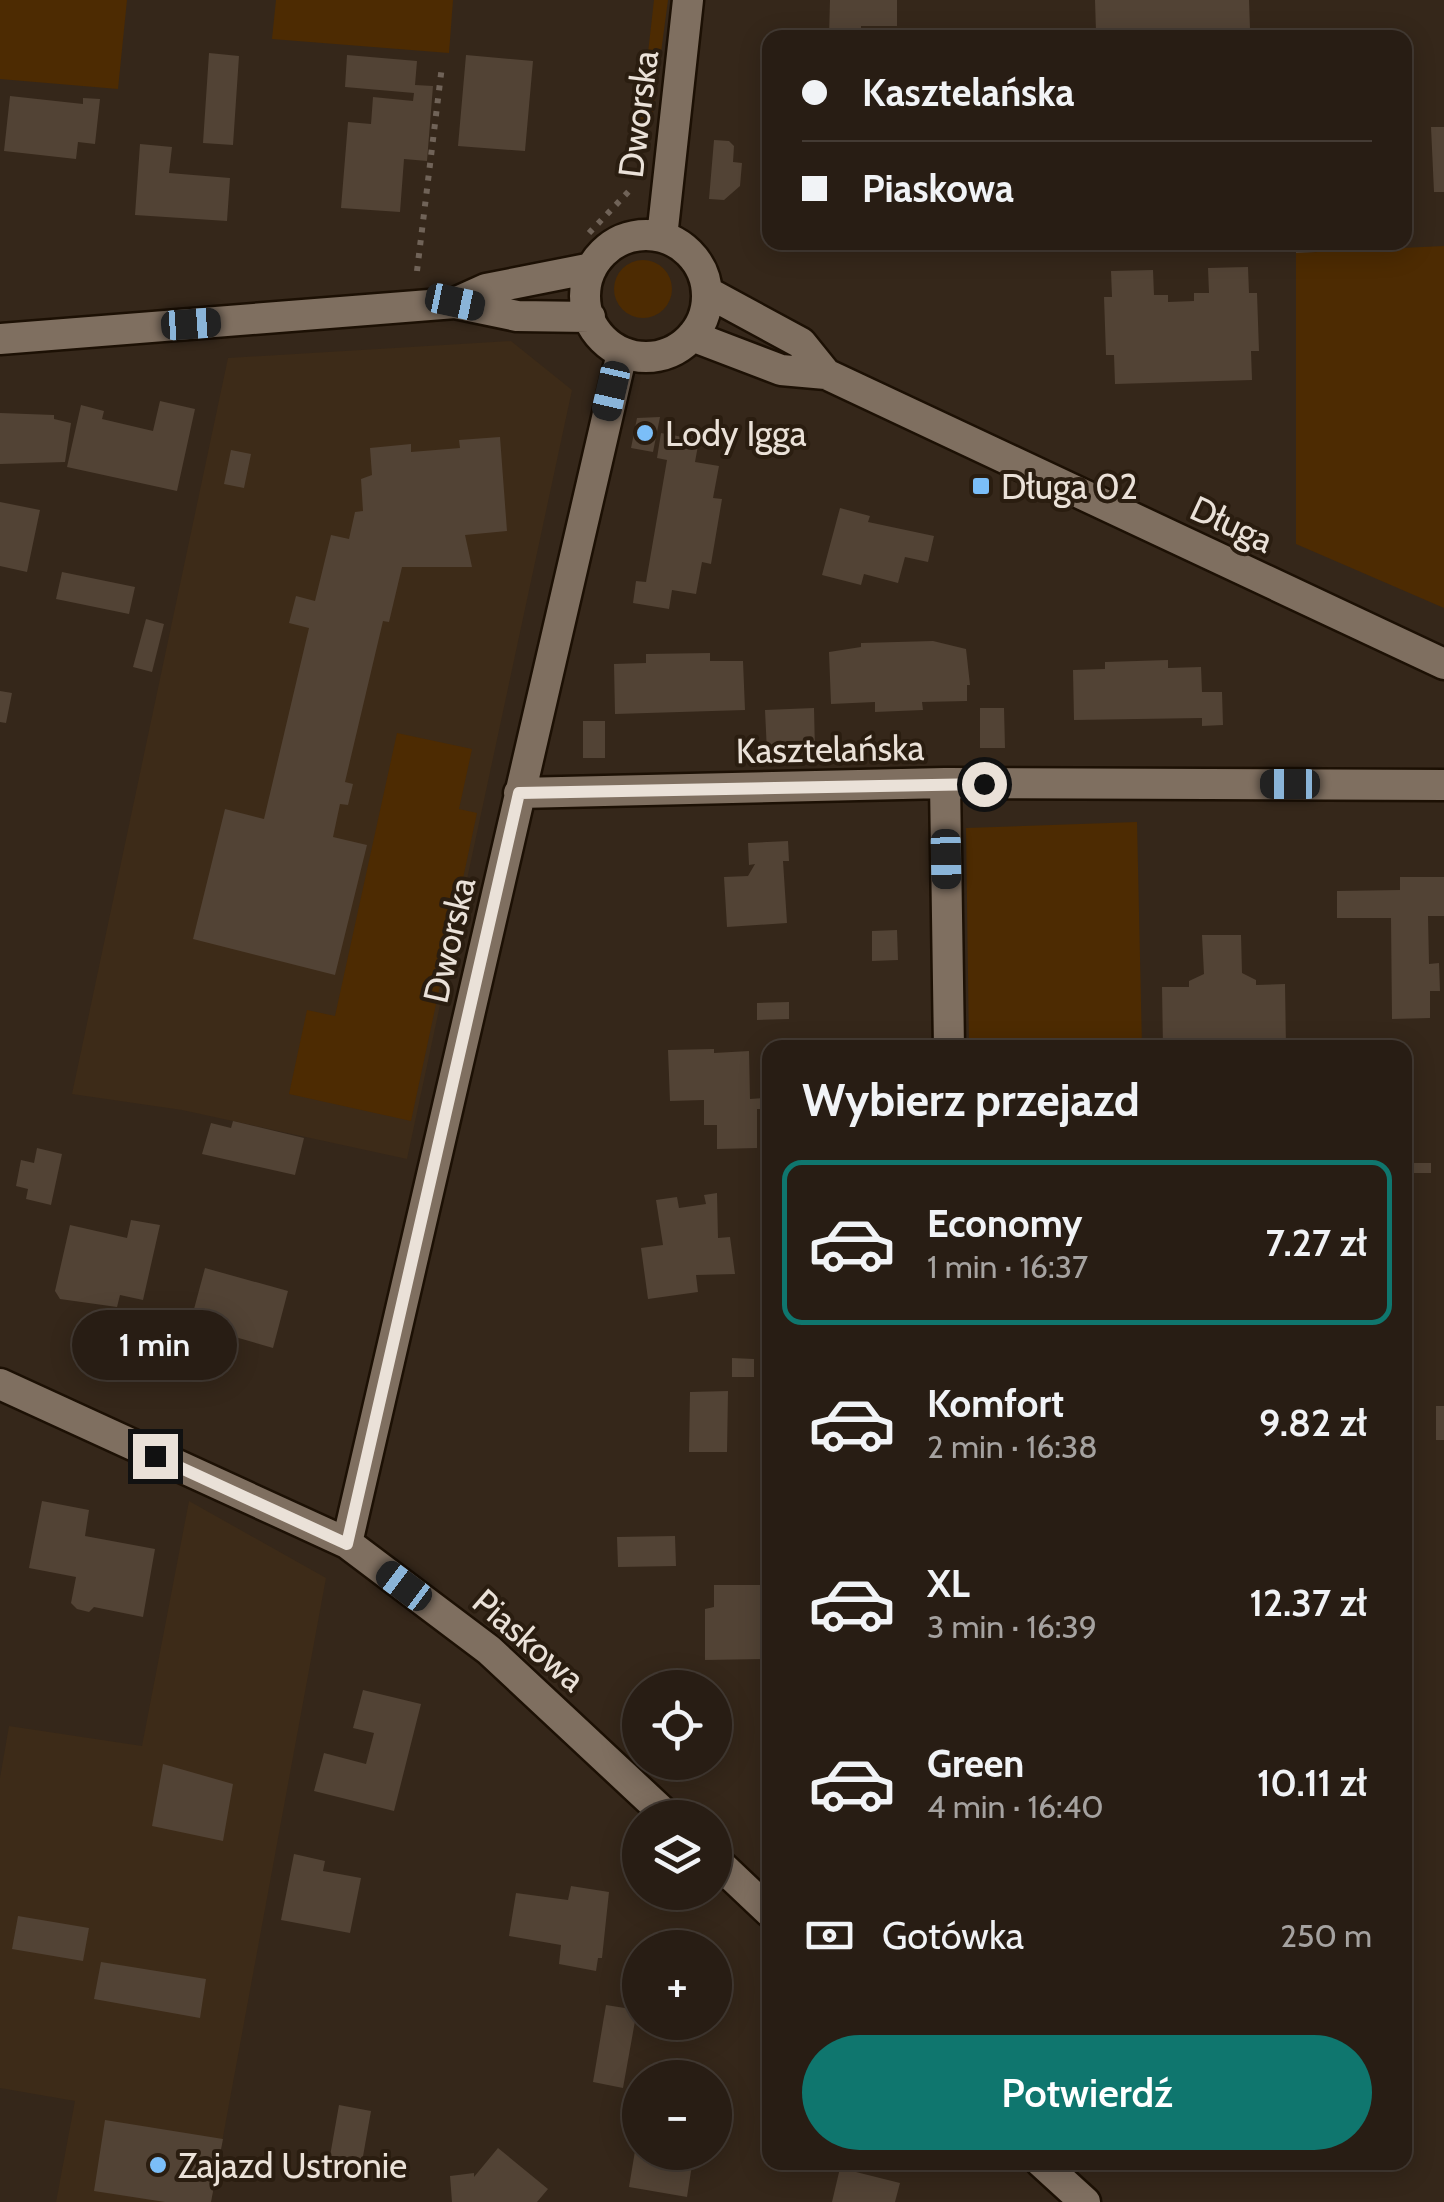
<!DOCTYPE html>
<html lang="pl">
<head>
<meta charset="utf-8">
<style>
	body { margin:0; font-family:Cabin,sans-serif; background:#342a22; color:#f1f3f6; height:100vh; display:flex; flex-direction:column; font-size:38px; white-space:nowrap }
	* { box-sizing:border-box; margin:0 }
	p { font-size:32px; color:#a5a2a0 }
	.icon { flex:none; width:55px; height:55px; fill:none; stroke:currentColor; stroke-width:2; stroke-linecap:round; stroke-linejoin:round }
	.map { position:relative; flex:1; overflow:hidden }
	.sheet { position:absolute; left:762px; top:1040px; width:650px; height:1130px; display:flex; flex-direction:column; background:#281d14; border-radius:20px; box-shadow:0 5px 25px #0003,0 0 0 2px #443b34 }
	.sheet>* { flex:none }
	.hud { position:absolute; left:762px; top:30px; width:650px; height:220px; border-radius:20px; box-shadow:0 5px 25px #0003,0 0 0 2px #443b34; display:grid; align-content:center; height:220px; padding:0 40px; background:#281d14 }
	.fabs { position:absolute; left:622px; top:1670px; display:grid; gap:20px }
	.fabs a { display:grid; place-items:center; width:110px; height:110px; border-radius:50%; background:#281d14; box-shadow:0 5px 25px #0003,0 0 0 2px #443b34; font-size:50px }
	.end { position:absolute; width:45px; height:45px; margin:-22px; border:12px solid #eae1d8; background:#111; box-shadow:0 0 0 5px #111 }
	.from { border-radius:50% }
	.bubble { position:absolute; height:70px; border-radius:35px; background:#281d14; box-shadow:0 5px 25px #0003,0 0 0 2px #443b34; font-size:32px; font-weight:600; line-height:70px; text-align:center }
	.car { position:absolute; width:30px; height:60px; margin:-30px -15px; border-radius:12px; box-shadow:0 0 8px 2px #0007; background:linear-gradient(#222 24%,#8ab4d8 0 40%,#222 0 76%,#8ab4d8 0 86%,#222 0) }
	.hud b { display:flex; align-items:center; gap:35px; height:95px; font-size:38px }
	.hud b+b { border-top:2px solid #443b34 }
	.hud i { width:25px; height:25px; background:#f1f3f6 }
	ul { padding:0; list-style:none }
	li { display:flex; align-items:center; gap:30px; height:165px; margin:0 20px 15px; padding:0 20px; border:5px solid transparent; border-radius:20px }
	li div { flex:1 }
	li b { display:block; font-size:38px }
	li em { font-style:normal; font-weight:600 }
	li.selected { border-color:#0f766e }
	li>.icon { width:90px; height:90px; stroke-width:1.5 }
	h2 { padding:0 40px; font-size:45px; line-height:120px }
	.pay { display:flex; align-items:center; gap:25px; height:110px; padding:0 40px; font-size:38px }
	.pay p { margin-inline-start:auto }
	.button { display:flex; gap:20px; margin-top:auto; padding:20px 40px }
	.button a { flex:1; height:115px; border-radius:60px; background:#0f766e; color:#fff; font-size:40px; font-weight:600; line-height:115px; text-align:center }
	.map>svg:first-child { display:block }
	.built { fill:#3d2b18 }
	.green { fill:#4d2b02 }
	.building { fill:#524335 }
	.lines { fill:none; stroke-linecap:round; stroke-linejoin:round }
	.street-casing { stroke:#1c1004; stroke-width:35 }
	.secondary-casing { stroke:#1c1004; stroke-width:35 }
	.path { stroke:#706358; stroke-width:6; stroke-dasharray:5 8; stroke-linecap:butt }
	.street { stroke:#7f6f60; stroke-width:30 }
	.secondary { stroke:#7f6f60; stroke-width:30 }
	.route { stroke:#eae1d8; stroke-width:12 }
	.poi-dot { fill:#7bbef8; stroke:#2a1d10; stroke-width:4 }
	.labels { text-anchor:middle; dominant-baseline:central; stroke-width:8; stroke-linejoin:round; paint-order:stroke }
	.street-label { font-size:35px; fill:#eae1d8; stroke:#2a1d10 }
	.poi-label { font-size:35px; fill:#eae1d8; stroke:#2a1d10; text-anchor:start }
</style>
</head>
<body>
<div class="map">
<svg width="1444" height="2202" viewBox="0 0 1444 2202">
	<rect width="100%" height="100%" fill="#35271a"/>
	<path class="built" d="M511,341L572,390L407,1159L182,1110L72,1094L228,358Z
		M189,1501L326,1578L211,2202H56L75,2101L0,2088V1778L9,1726L142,1746Z"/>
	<path class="green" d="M0,0H127L118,89L0,79Z
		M276,0H453L449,53L272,39Z
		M654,0H668L651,127L644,129L647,147L638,141Z
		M1444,246V608L1296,544V253Z
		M614 289a29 29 0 1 1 58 0a29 29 0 1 1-58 0Z
		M397,733L472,749L459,809L477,813L411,1121L289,1094L307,1010L335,1016Z
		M1137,822L1142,1047H969L966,828Z"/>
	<path class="building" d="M830,0H897V26H861V37H829Z
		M1095,0H1249L1250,29H1241L1242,38H1200V29L1105,38V31L1096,32Z
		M209,53L239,56L233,145L203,143Z
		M347,55L417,61L415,85L433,86L427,161L404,159L400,212L341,208L348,122L371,124L373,97L413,101L414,93L345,87Z
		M466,55L533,61L525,151L458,146Z
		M10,96L83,104V98L100,99L95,144L78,142L76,159L4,151Z
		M1431,127H1444V192H1434Z
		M714,140L729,141L734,146L733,162L742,163L740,186L724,200L709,199Z
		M140,144L172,147L169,173L230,178L227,221L135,215Z
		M1296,242H1355V250L1296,253Z
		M1248,267L1249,293H1257L1259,351H1251L1252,380L1115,384L1114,355H1106L1104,297H1112L1111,271L1153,270L1154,295H1168V302L1194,301V293H1209L1208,268Z
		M160,401L195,409L177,491L67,467L81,405L104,411L102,419L153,431Z
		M0,413L54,415V419L71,423L65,462L0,464Z
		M660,417L653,452L631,448L637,418Z
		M661,433L699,440L695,462L719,466L713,498L722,499L711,564L702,562L696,594L672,590L669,609L633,603L636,581L646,582L667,460L657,458Z
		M500,437L507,531L465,535L472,567H402L389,622L383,621L345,782L353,784L348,805L340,804L333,837L367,845L335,975L193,939L225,809L264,819L309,628L289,623L296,596L315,601L331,535L349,539L355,512L363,511L361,479L372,475L370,448L411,444V452L460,448L459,440Z
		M231,450L251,454L244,488L224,484Z
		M0,502L40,510L27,572L0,566Z
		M840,508L870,516L868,522L934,536L928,562L905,557L898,583L864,574L861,585L822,575Z
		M62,572L135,587L129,614L56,599Z
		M146,619L164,624L152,672L133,667Z
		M933,641L966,649L970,685H967V701L922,702L923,710L875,712V702L831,704L829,652L861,647V643Z
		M710,653V661H743L745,710L615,714L614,664L646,663V654Z
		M1168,660V668L1201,667L1202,692H1222L1223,725L1202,726V718L1074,720L1073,670L1105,669V662Z
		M0,691L12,693L6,723L0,722Z
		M814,708L815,751L767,752L765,710Z
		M980,708H1004L1005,748H980Z
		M583,721H605V758H583Z
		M788,841L789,861H783L787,923L727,927L724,877L748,876L755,864L749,865L748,843Z
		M1400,877H1444V916H1428L1429,964L1439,963L1440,991H1430V1018L1392,1019L1391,918H1337V891L1400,890Z
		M897,930L898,960L872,961V931Z
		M1202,935H1241L1242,973L1256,980V985L1285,984L1286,1048H1163L1162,987H1189V981L1204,974Z
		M789,1002V1019L757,1020V1003Z
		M714,1049V1053L749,1051L750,1099L765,1098V1109H757V1148L717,1149V1125H704V1100L670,1101L668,1050Z
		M233,1121L304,1138L295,1175L202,1154L211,1123L231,1128Z
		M37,1148L62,1154L51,1205L26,1199L28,1189L16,1186L21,1160L34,1163Z
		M1405,1163H1431V1173H1413V1181H1405Z
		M717,1193L718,1238L730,1237L735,1274L696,1275L698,1292L648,1299L641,1248L663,1245L656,1200L677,1197L679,1208L706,1204L704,1195Z
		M131,1220L160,1225L143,1300L120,1295L117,1307L60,1299L55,1291L70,1225L127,1238Z
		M205,1268L288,1291L273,1348L190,1324Z
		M732,1358L754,1359V1377H732Z
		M728,1391L727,1452H689L690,1392Z
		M1436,1406H1444V1440H1436Z
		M42,1501L89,1510L85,1536L155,1549L143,1617L94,1607L89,1612L77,1609L71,1603L76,1577L29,1568Z
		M675,1536L676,1566L618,1567L617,1537Z
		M714,1585H770V1659L705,1660V1609L714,1607Z
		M363,1690L421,1704L394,1811L314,1791L324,1753L366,1764L374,1733L353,1728Z
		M163,1764L233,1784L223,1841L152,1826Z
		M294,1854L325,1861L323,1871L361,1878L350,1933L281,1920Z
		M571,1886L609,1892L602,1958H598L596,1971L559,1964L561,1945L509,1936L516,1893L568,1900Z
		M18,1916L89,1928L83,1961L12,1949Z
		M101,1962L206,1979L200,2018L94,1999Z
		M606,2005L637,2010L623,2088L593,2082Z
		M339,2105L371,2111L362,2162L330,2156Z
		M105,2120L223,2139L211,2202H165L94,2191Z
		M638,2133L640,2152H694L687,2197L629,2187Z
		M498,2148L548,2189L537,2202H452L450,2176L474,2173V2177Z
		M840,2168L900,2183L895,2202H832Z"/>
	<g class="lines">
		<defs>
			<path id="street" d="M945,783L949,1048
				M519,793L945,783L1444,785
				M0,1384L347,1543L489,1650L669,1818
				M347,1543L622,353
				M715,1860L770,1912
				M1041,2162L1085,2202"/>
			<path id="secondary" d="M585 296a61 61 0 1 1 122 0a61 61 0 1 1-122 0Z
				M662,237L688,0
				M707,292L801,343L826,374
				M455,303L486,289L592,268
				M692,336L781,370L826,374L1444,664
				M0,339L455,303L517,316L590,317"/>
		</defs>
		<use href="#street" class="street-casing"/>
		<use href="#secondary" class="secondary-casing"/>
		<path class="path" d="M589,233L632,188
			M417,271L442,66"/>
		<use href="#street" class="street"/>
		<use href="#secondary" class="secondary"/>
	</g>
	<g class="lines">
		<path class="route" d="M155,1456L347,1544L519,793L984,784"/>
	</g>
	<g class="poi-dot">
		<circle cx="645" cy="433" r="10"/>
		<rect x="971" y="476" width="20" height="20" rx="5"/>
		<circle cx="158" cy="2165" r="10"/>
	</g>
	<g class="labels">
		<g class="street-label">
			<text transform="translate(638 114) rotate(-83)">Dworska</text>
			<text transform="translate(1232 524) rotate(25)">Długa</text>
			<text transform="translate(830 749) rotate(-1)">Kasztelańska</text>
			<text transform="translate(449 940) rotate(-77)">Dworska</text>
			<text transform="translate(529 1640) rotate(41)">Piaskowa</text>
		</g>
		<g class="poi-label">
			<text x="665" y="433">Lody Igga</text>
			<text x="1001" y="486">Długa 02</text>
			<text x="178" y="2165">Zajazd Ustronie</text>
		</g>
	</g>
</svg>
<div class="fabs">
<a><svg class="icon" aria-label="locate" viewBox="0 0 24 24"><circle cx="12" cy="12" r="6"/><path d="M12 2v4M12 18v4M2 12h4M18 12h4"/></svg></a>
<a><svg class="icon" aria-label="layers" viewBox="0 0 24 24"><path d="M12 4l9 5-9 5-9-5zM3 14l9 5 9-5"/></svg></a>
<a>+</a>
<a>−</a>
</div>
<i class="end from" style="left:984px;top:784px"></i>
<i class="end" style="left:155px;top:1456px"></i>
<div class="bubble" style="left:72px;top:1310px;width:165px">1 min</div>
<i class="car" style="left:455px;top:302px;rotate:102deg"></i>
<i class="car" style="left:191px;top:324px;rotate:86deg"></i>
<i class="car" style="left:611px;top:391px;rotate:193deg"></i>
<i class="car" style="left:1290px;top:784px;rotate:270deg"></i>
<i class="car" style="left:946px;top:859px;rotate:179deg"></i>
<i class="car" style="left:404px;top:1586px;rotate:307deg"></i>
<div class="hud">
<b><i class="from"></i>Kasztelańska</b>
<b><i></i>Piaskowa</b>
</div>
<section class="sheet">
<h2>Wybierz przejazd</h2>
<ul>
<li class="selected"><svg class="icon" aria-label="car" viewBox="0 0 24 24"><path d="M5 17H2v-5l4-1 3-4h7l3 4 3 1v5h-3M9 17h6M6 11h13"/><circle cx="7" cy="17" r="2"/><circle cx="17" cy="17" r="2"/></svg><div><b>Economy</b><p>1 min · 16:37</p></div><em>7.27 zł</em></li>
<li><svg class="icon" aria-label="car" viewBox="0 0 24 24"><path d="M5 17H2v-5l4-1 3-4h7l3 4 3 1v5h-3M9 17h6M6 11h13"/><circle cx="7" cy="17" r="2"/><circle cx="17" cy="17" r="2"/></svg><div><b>Komfort</b><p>2 min · 16:38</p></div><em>9.82 zł</em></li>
<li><svg class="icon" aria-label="car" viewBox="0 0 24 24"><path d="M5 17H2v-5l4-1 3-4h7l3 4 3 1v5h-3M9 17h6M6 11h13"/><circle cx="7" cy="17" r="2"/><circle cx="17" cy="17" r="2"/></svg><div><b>XL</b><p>3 min · 16:39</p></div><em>12.37 zł</em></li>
<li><svg class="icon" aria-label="car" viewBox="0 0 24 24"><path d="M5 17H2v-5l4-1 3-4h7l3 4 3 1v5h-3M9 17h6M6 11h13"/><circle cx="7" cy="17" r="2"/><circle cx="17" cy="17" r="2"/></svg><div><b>Green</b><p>4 min · 16:40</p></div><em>10.11 zł</em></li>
</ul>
<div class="pay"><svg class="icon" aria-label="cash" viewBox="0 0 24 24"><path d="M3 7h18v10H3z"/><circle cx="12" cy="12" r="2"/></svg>Gotówka<p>250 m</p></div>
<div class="button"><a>Potwierdź</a></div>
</section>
</div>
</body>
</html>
